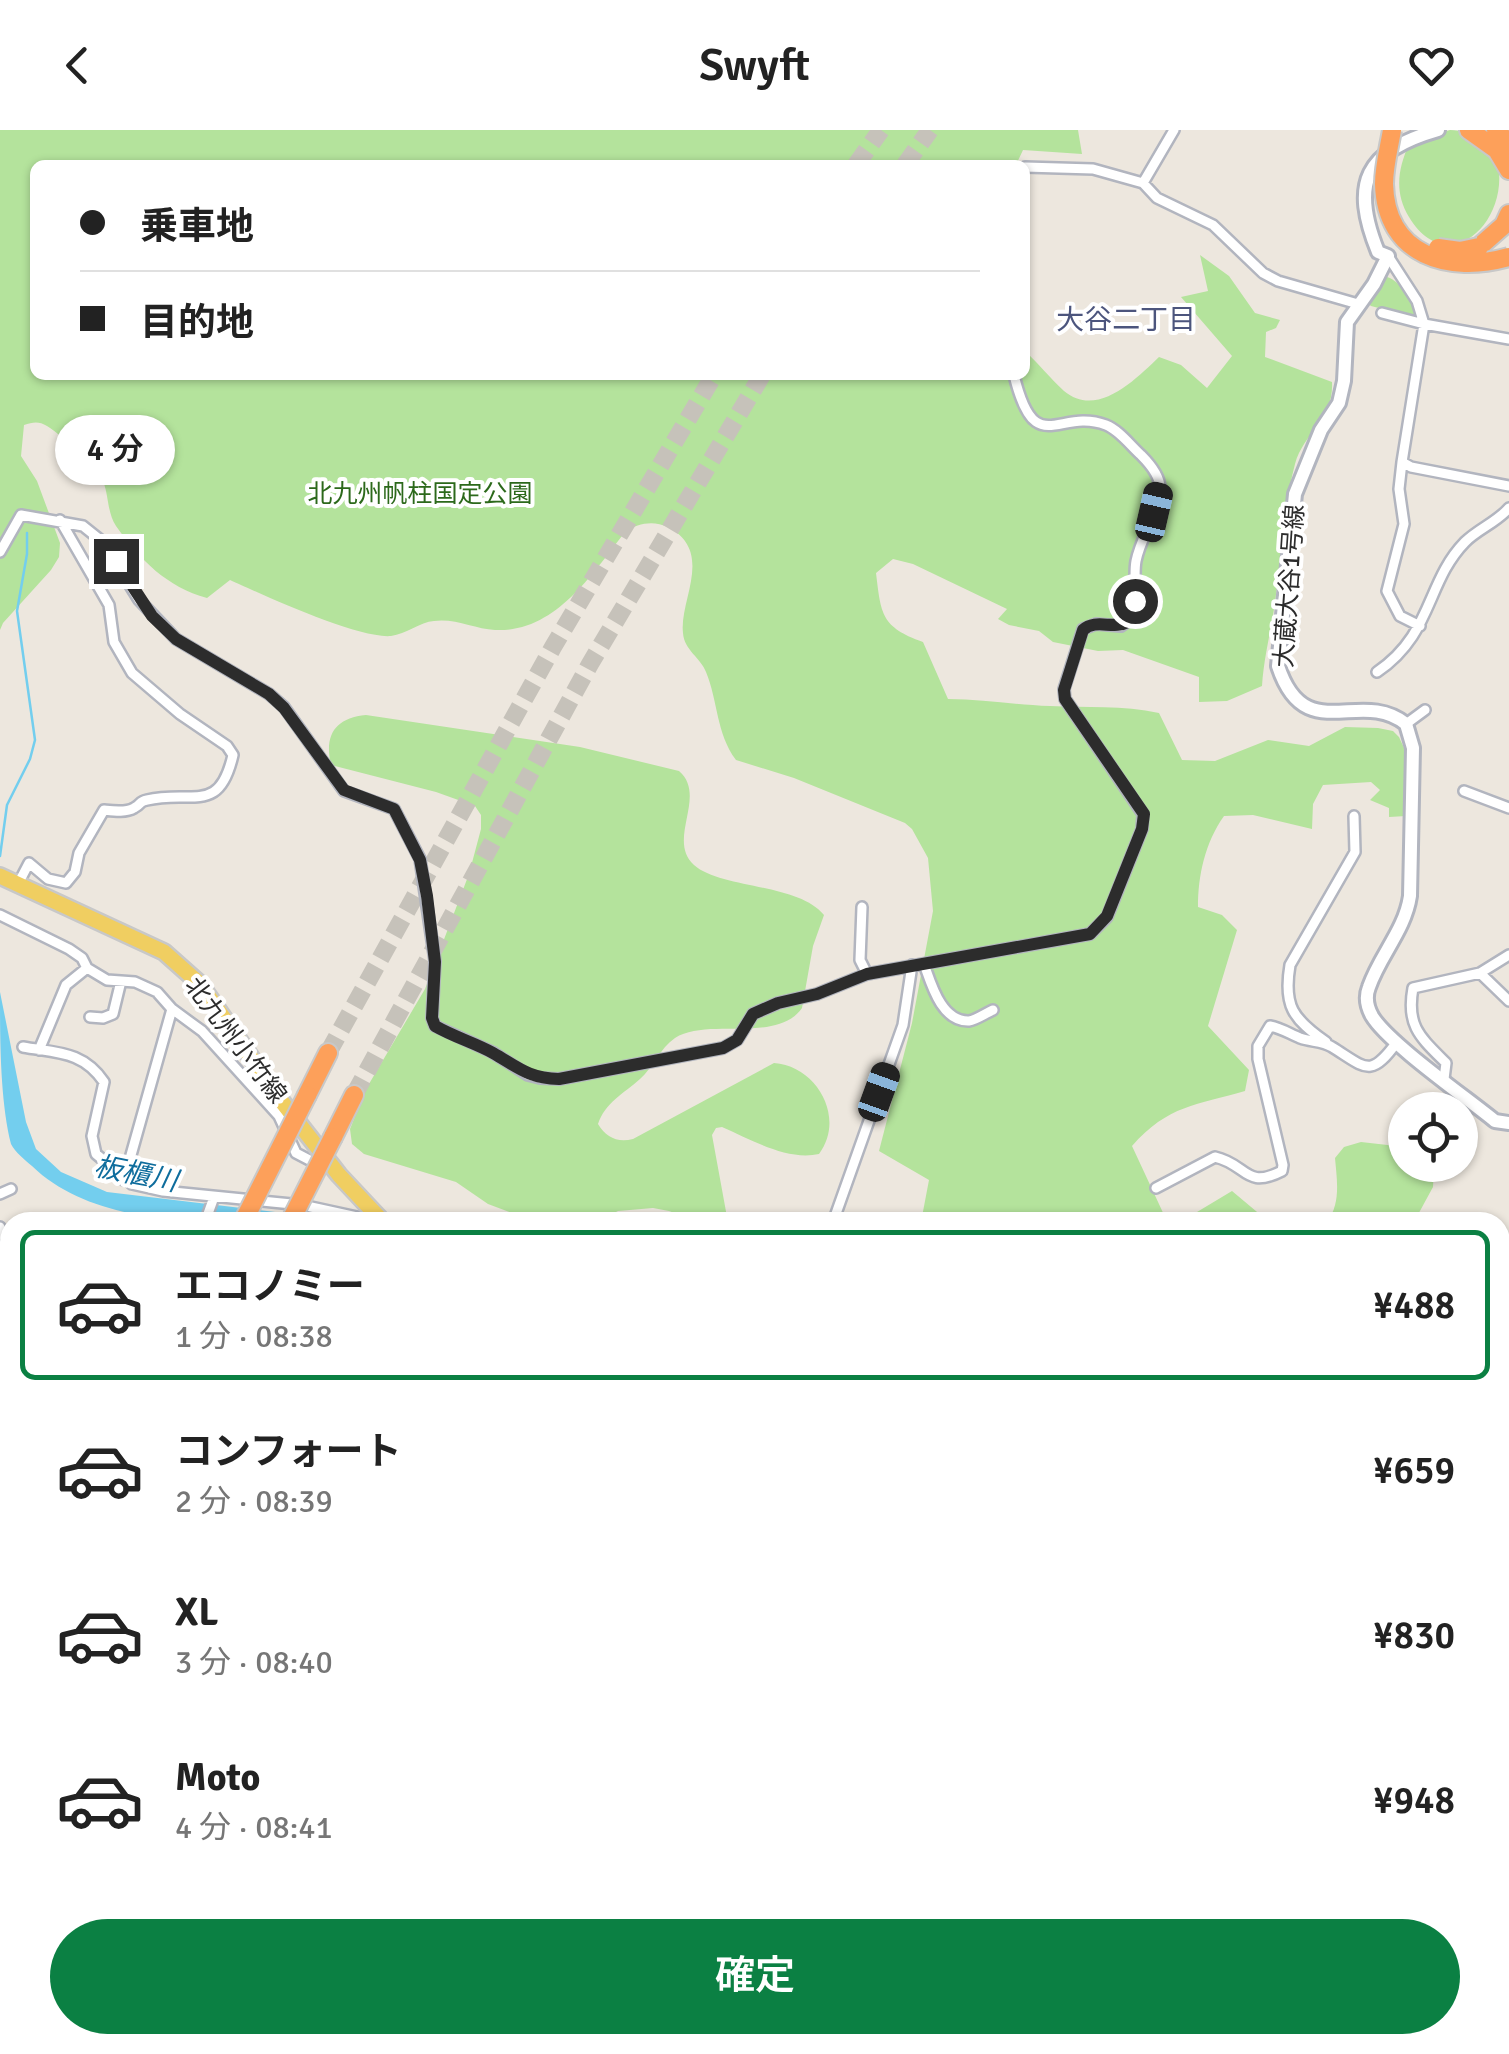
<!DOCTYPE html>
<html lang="ja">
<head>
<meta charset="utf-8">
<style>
	body { margin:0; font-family:Signika,"Noto Sans JP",sans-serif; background:#f6f6f6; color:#222; height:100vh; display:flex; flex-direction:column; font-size:38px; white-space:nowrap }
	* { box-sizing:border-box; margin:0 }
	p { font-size:32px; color:#767676 }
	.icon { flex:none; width:55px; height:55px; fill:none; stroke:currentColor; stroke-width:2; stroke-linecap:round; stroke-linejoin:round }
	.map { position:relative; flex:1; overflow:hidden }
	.panel { position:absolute; left:0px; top:1082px; width:1510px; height:842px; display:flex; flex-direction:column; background:#fff; border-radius:30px 30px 0 0; box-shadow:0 2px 8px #0004 }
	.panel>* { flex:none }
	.guide { position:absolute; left:30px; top:30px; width:1000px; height:220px; border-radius:15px; box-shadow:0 2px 8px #0004; display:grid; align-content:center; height:220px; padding:0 50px; background:#fff }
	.buttons { position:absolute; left:1388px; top:962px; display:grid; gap:20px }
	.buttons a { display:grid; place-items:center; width:90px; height:90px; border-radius:50%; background:#fff; box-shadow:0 2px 8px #0004; font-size:50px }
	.end { position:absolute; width:45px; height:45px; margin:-22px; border:12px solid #2c2c2c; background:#fff; box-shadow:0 0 0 5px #fff }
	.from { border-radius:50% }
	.bubble { position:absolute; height:70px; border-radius:35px; background:#fff; box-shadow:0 2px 8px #0004; font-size:32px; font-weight:600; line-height:70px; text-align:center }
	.car { position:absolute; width:30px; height:60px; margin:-30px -15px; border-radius:12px; box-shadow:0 0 8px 2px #0007; background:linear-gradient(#222 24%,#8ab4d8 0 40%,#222 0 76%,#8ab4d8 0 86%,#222 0) }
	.guide b { display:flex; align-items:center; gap:35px; height:95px; font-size:38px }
	.guide b+b { border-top:2px solid #e0e0e0 }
	.guide i { width:25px; height:25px; background:#222 }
	ul { padding:18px 0 0; list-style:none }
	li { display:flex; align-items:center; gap:30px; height:150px; margin:0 20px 15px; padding:0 30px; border:5px solid transparent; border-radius:15px }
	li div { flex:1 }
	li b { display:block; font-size:38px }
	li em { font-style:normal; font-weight:600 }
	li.current { border-color:#0b8043 }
	li>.icon { width:90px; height:90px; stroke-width:1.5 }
	.action { display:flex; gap:20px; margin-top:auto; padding:20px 50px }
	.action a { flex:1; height:115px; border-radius:60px; background:#0b8043; color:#fff; font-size:40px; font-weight:600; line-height:115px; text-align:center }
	header { display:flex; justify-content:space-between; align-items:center; height:130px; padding:0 50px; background:#fff; font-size:45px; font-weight:600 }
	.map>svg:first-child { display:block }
	.green { fill:#b4e39c }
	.water { fill:#73ceee }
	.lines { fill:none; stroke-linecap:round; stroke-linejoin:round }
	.stream { stroke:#73ceee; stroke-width:2.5 }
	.highway-tunnel { stroke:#c6c2ba; stroke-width:18; stroke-dasharray:18 9; stroke-linecap:butt }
	.street-casing { stroke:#b2b5bf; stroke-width:14 }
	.secondary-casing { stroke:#b2b5bf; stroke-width:18 }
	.primary-casing { stroke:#c8c8c8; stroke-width:20 }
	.highway-casing { stroke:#c8c8c8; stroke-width:22 }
	.street { stroke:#fff; stroke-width:9 }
	.secondary { stroke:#fff; stroke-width:12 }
	.primary { stroke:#f0ce61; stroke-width:15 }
	.highway { stroke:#fda05a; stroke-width:18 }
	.highway-bridge-casing { stroke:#c8c8c8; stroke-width:22; stroke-linecap:butt }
	.highway-bridge { stroke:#fda05a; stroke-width:18 }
	.route { stroke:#2c2c2c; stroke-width:12 }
	.labels { text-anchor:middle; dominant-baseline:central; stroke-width:8; stroke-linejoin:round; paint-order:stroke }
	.park-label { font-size:25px; fill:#2c691b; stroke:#fff }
	.street-label { font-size:25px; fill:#2c2c2c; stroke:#fff }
	.neighbourhood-label { font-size:28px; fill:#4c557d; stroke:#fff }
	.water-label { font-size:28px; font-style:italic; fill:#0f6d9d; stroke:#fff }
</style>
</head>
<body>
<header><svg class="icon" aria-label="back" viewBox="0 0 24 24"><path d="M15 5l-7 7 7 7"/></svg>Swyft<svg class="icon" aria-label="heart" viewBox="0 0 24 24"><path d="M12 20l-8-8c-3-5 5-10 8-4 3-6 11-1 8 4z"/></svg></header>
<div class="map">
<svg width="1509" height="1924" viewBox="0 0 1509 1924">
	<rect width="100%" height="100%" fill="#ede7de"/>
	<path class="green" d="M0,0H1078L1082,24L1023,20L1016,35H35V245H1025V221C1038,233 1050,248 1064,261C1097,289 1136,249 1159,227L1181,235L1207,258L1232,226L1181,167L1208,161L1200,125L1229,146L1255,183L1280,190L1276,198L1266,202L1265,227L1332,252C1334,290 1304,302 1295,334C1283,379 1282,426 1275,472C1271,502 1264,526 1262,556L1227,571L1199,572V547L1123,520L1098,521L1053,512L1039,501L1009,495L998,489L1007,479L913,434L893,429L876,443C881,484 881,497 923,512L948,569C982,569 1015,575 1050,576C1086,578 1123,575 1159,583L1182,630L1215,631L1268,610L1309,616L1345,597L1378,598L1393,601L1399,607L1405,620L1408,643L1406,686L1389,687V678L1370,670L1380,660L1371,652L1323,655L1313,674L1312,699L1253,685L1224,686C1205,713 1198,745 1198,777L1222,785L1237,800L1208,896L1249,940L1245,961C1197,975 1168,975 1132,1016L1165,1087L1192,1085L1232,1061L1269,1092H921L929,1050L879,1021L912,893L933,781L928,728L912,699L905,693L794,648L736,630C716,603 718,571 706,542C701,528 684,520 683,503C679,470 715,422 668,397C653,390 638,393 625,402C592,444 555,503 495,500C475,499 455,488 434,491C420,492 406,504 391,506C358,509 263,465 230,450L207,468C167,457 140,430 116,396C107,382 109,366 103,351C97,337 60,304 47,296C39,291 33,292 24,295L21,326L37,351L60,413L59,427L51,440L3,493L0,500Z
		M1450,0C1471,0 1488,17 1498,34C1509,95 1446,149 1409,87C1394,62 1398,39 1409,14Z
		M1384,146C1401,150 1408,167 1416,181L1413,187L1371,176L1366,172Z
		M366,585L580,617L679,641C708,666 666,710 694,735C721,759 798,753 824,785L813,816L802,878C777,914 708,887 675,908C660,918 653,938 640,949C623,964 605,973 598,994C606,1007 617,1013 633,1009L774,933C817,936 846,988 819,1024C787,1031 752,1010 722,997L716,998L712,1005L727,1087L726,1092H698L669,1081L653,1078L618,1081L598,1091L586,1092L512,1083L488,1074L456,1052L364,1024L352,1014L350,999L366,959L425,859L469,744L481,699V685L475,676L436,662L331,635C324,605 335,588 366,585Z
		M1361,1012L1405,1017V1035H1434L1433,1057L1414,1092H1327C1341,1073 1337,1051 1335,1028L1344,1017Z
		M1509,1108V1255L1506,1254L1509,1235L1500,1211V1109Z
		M0,1239L10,1247V1613L0,1624Z
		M538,1915H703C671,1924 625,1924 590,1916L580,1924H534Z"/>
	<path class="water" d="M0,862L26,992L36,1019L61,1042L107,1062L318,1087L340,1092C245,1092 104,1106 32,1036C25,1030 15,1022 11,1014C0,970 0,909 0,862Z"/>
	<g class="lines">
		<path class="stream" d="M0,726L7,675L30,629L35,610L17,481L27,424V403"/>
		<path class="highway-tunnel" d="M856,35L881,0
			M905,35L930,0
			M328,923L553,517L714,245
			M354,965L590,534L762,245
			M0,1566L10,1547
			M0,1654L10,1635"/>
		<defs>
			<path id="street" d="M1025,37L1093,39L1143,53L1157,68L1213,95L1263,143L1278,151L1358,174
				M1143,53L1174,0
				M1388,126L1417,171L1424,194L1402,332L1411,337L1509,356
				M1382,183L1424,194L1509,209
				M1402,332L1399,359L1404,394L1387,461L1400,486L1420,496
				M0,422L21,385L83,396L103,412L139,470L176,509L269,564L284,577L344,661L394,679L420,729L435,831L432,888L435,896L492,922L528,945L540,948L559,949L723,918L737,910L753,884L778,873L817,864L867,844L1090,804L1107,787L1142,699L1143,684L1065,569L1064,559L1083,499L1096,494L1121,496C1143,484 1132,452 1136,431C1141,406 1159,383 1160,358C1160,346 1149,333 1141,325C1130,315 1119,300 1106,295C1058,277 1035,331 1014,245
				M1377,542C1433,504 1426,452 1465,412C1478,399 1497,392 1509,378
				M1406,594L1425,580
				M1464,661L1509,678
				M18,754L29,733L48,749L66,753L75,742L79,723L104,680C113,681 126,683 134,678C143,673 138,672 147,670C192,659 219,686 233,625L227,616L180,584L132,543L114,512L109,475L60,390
				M862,777L860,830L867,844
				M0,785L69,819L82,828L87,838L107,850L135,852L157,862L172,879L202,901L279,986L296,1023L319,1035
				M924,834C931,853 941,892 969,891C976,890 986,883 993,880
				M1480,843L1509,871
				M90,887L103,888L113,884L121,851
				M1326,912C1293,889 1283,876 1290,835L1355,722L1354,686
				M23,917C57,923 83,921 104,952L92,1006L96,1024L132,1054L163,1061L302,1075L380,1092
				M39,920L66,855L87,838
				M1444,949L1446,933C1420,907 1406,896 1413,858L1480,843L1509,825
				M124,1050L172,879
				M1156,1058L1215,1027C1247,1034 1245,1060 1282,1041L1283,1035L1258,929V916L1270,896C1281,898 1290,904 1300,908C1311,912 1323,911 1332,917C1366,938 1370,949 1397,912
				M0,1064L11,1059
				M205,1092L214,1067
				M833,1092L903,895L912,835
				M0,1097L10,1120
				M0,1179H10
				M0,1205L10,1218
				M0,1718L10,1711
				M1500,1770L1509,1774
				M0,1817L10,1824
				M0,1851H10
				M158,1915L171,1924
				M840,1915L848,1924
				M933,1915L943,1924
				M1155,1915L1162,1924
				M213,1924L216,1915
				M296,1924L304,1915
				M397,1924L401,1915
				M1045,1924L1056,1915"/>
			<path id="secondary" d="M1438,0C1365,21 1350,53 1378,122L1388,126L1374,154L1347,192L1344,251L1339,273L1321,300L1295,364L1278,536C1305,618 1360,557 1406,594L1413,618L1410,766C1405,800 1380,825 1369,857C1365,867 1367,877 1372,886C1388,913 1467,968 1495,991L1509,993
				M1500,1328L1509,1318
				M1500,1908L1509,1884
				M1429,1915L1433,1924"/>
			<path id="primary" d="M0,746L164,822L200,854L279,968L339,1045L383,1092
				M1027,1915L1037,1924"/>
			<path id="highway" d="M1469,0L1497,20L1509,40
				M1496,0L1509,14
				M1479,117L1504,95L1509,84
				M307,965L328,923
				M333,1007L354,965"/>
		</defs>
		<use href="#street" class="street-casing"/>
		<use href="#secondary" class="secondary-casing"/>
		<use href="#primary" class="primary-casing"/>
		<use href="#highway" class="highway-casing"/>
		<use href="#street" class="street"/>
		<use href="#secondary" class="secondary"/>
		<use href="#primary" class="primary"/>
		<use href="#highway" class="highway"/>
		<defs>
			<path id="highway-bridge" d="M1392,0C1389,18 1384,36 1384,54C1386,126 1449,144 1509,127
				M1438,118L1460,121L1479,117
				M243,1092L307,965
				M290,1092L333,1007"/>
		</defs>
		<use href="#highway-bridge" class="highway-bridge-casing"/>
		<use href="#highway-bridge" class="highway-bridge"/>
	</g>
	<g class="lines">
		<path class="route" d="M116,431L152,486L176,509L269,564L284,578L344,660L394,679L420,730L427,766L435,832L432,888L435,896C454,907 475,913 493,923C519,938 528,948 559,949L723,918L737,910L753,884L778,873L817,864L867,844L1090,804L1107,786L1142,699L1144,684L1065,569L1064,560L1083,500C1096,488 1113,500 1128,492L1135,471"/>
	</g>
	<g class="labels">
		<g class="park-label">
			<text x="420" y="363">北九州帆柱国定公園</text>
		</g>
		<g class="street-label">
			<text transform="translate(1289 456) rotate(-86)">大蔵大谷1号線</text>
			<text transform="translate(236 910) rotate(53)">北九州小竹線</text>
		</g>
		<g class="neighbourhood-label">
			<text x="1126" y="190">大谷二丁目</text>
		</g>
		<g class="water-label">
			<text transform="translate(136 1044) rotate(11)">板櫃川</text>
		</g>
	</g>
</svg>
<div class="buttons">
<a><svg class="icon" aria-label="locate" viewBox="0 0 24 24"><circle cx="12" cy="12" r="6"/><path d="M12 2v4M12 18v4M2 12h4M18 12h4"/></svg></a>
</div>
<i class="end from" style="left:1135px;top:471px"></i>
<i class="end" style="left:116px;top:431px"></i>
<div class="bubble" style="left:55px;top:285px;width:120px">4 分</div>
<i class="car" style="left:1154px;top:382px;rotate:13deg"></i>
<i class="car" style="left:879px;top:962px;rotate:20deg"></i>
<div class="guide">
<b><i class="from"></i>乗車地</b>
<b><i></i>目的地</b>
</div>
<section class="panel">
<ul>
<li class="current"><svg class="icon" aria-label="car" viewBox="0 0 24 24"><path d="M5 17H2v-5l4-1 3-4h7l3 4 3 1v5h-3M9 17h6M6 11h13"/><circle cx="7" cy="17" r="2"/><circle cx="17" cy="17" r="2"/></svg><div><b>エコノミー</b><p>1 分 · 08:38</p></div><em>¥488</em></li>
<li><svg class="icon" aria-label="car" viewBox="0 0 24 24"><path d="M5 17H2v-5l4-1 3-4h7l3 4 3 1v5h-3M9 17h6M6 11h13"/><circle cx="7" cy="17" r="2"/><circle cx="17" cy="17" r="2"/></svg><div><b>コンフォート</b><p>2 分 · 08:39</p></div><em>¥659</em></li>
<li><svg class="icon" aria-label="car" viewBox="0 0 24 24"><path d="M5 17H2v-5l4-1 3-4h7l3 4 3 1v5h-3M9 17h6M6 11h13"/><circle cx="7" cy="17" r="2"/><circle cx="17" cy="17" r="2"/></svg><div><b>XL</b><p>3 分 · 08:40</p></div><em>¥830</em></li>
<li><svg class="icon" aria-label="car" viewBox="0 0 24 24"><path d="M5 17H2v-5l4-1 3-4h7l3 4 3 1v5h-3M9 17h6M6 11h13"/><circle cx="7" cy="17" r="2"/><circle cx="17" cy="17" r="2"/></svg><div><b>Moto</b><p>4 分 · 08:41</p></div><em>¥948</em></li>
</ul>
<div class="action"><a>確定</a></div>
</section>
</div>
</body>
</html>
